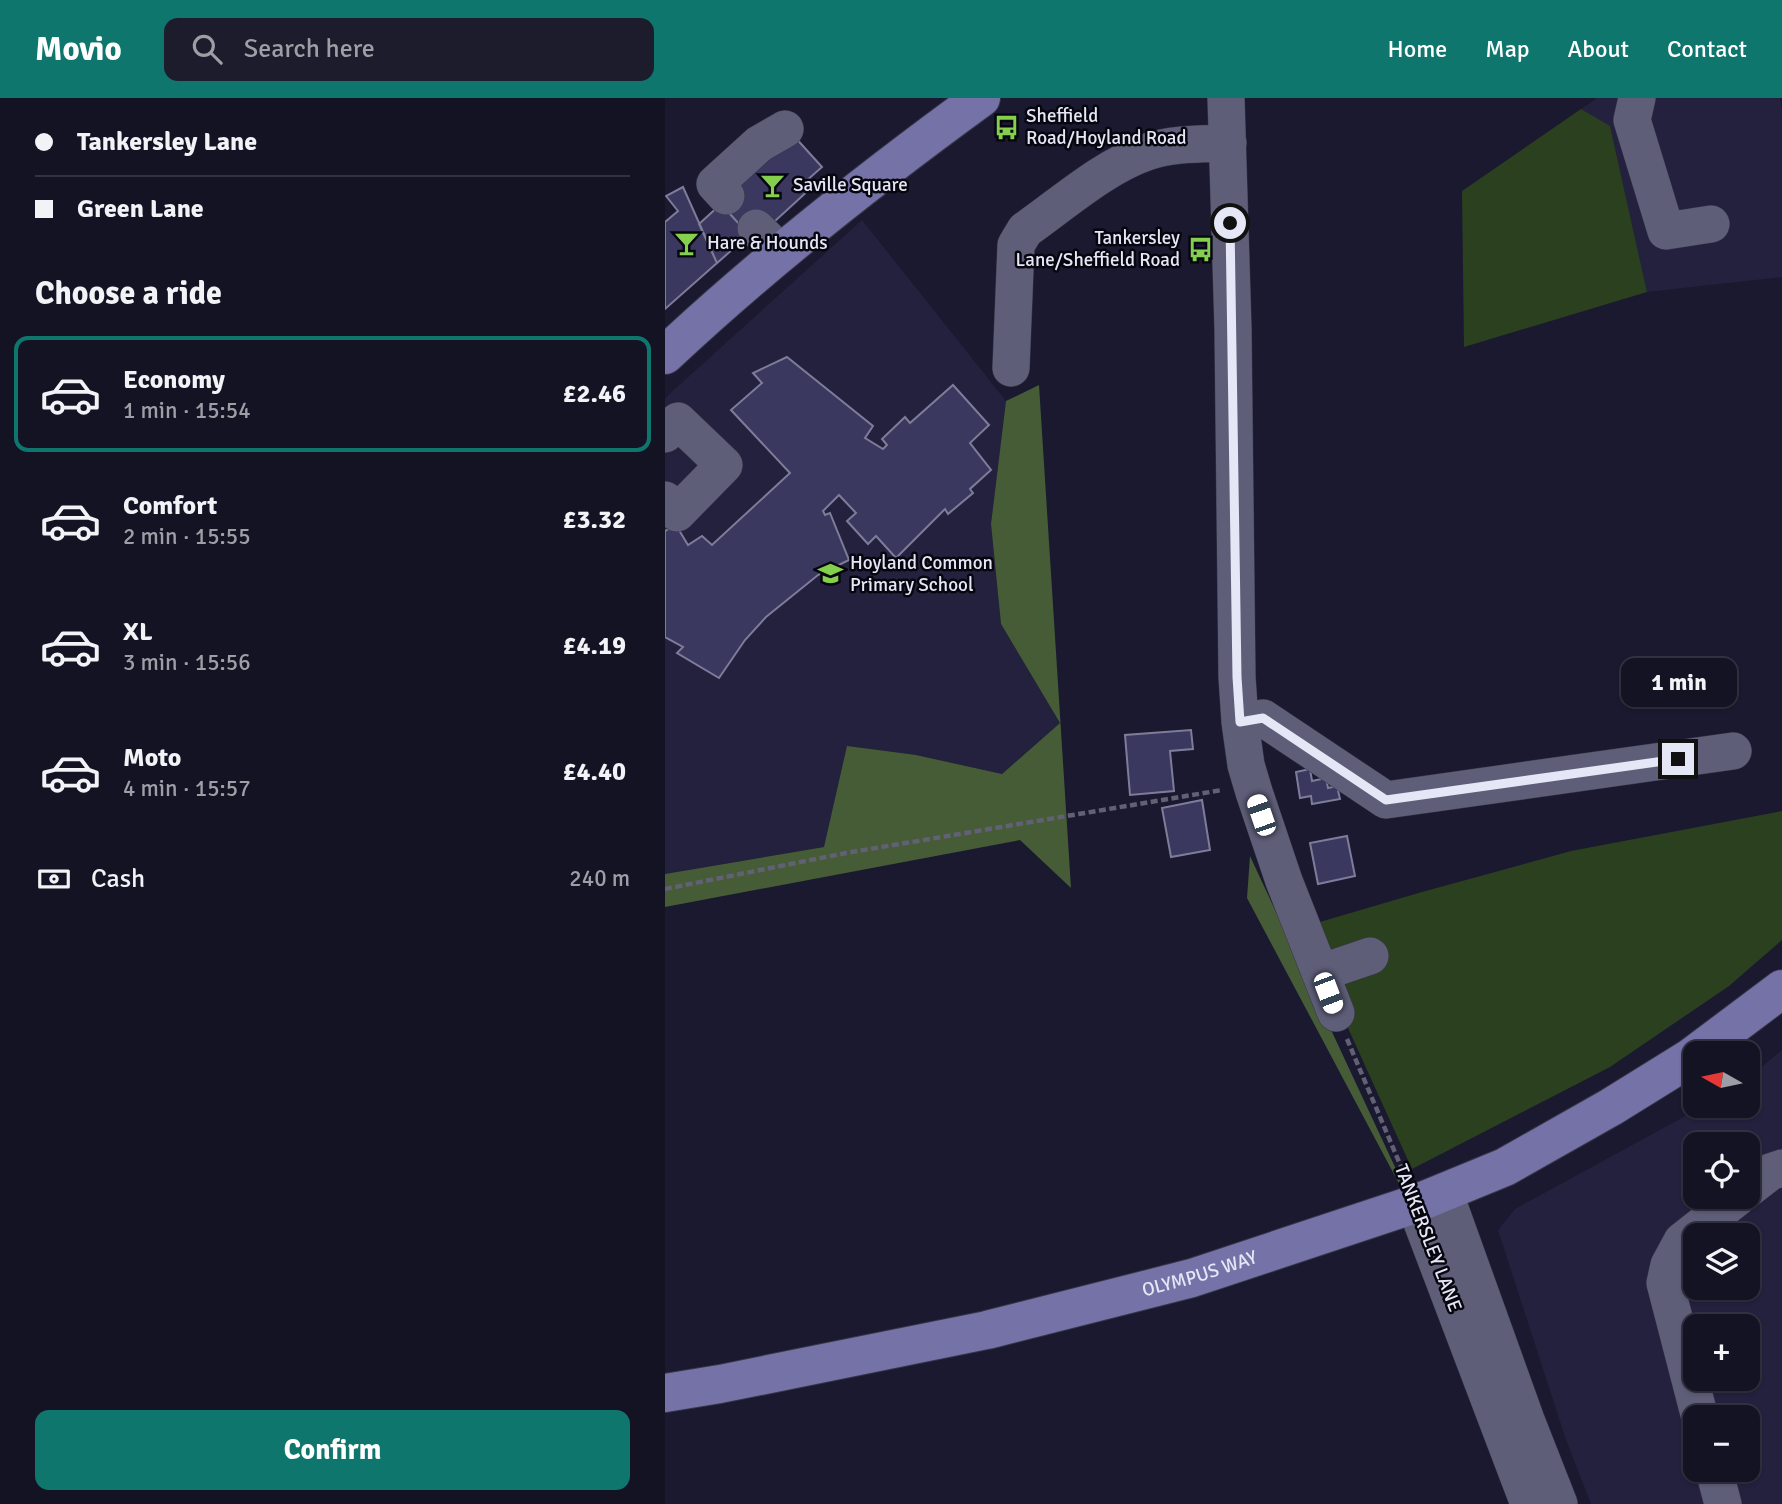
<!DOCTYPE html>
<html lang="en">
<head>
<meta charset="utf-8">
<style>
	body { margin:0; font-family:Signika,sans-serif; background:#1d1c2c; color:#f1f3f6; height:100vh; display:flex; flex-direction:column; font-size:26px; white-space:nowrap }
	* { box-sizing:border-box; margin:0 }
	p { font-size:23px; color:#9d9ea6 }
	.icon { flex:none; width:38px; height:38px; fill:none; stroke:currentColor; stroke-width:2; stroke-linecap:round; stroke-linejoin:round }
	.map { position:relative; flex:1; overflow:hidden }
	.drawer { display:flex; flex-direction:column; background:#141324; width:665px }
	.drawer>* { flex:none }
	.hud { display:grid; align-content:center; height:154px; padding:0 35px; background:#141324 }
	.needle { width:46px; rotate:279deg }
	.fabs { position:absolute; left:1018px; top:943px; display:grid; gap:14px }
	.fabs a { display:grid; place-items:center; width:77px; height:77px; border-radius:14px; background:#141324; box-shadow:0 2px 5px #0004,0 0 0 2px #333241; font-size:35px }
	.end { position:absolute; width:32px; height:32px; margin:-16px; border:9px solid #e5e6f6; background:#111; box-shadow:0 0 0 4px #111 }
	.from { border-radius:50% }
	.bubble { position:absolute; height:49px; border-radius:14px; background:#141324; box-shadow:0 2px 5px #0004,0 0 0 2px #333241; font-size:23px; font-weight:800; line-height:49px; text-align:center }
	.car { position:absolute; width:21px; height:42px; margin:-21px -10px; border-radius:9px; box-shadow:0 0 5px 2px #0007; background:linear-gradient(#fff 24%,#345 0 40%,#fff 0 76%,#345 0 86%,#fff 0) }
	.hud b { display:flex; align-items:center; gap:24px; height:66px; font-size:26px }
	.hud b+b { border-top:2px solid #333241 }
	.hud i { width:18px; height:18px; background:#f1f3f6 }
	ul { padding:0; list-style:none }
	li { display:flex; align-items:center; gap:21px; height:116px; margin:0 14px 10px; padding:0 21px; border:4px solid transparent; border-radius:14px }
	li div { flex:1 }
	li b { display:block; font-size:26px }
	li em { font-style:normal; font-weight:800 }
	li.current { border-color:#0f766e }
	li>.icon { width:63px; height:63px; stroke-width:1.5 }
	h2 { padding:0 35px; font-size:32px; line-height:84px }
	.pay { display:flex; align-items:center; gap:18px; height:77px; padding:0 35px; font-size:26px }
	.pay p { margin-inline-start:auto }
	.button { display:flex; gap:14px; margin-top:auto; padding:14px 35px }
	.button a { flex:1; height:80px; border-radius:14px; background:#0f766e; color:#fff; font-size:28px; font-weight:800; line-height:80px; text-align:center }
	header { display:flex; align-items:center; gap:42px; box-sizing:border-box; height:98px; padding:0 35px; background:#0f766e; color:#fff }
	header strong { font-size:33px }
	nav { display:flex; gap:38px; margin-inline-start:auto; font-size:24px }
	.search { width:490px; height:63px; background:#1d1c2c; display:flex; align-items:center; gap:18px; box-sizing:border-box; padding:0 24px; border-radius:14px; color:#9d9ea6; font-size:26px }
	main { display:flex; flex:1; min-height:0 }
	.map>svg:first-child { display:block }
	.built { fill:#23213e; fill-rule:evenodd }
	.green { fill:#2b401e }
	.forest { fill:#455c37 }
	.building { fill:#3a385e; stroke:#7d7d9a; stroke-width:2 }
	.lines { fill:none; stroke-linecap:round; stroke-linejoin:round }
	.minor-casing { stroke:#373648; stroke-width:38 }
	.major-casing { stroke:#373648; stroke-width:40 }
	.path { stroke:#616075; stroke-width:4.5; stroke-dasharray:7 3.5; stroke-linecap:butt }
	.minor { stroke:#5e5e79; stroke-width:37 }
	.major { stroke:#7472a7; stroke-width:38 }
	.route { stroke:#e5e6f6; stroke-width:9 }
	.labels { text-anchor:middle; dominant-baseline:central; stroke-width:5; stroke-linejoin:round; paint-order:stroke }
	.poi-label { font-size:19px; fill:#e5e6f6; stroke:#06060f; text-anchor:start }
	.street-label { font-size:19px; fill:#e5e6f6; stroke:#06060f }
</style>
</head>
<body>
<header>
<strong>Movio</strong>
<div class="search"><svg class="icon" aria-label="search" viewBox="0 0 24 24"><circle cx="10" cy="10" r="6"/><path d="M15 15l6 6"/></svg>Search here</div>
<nav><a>Home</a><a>Map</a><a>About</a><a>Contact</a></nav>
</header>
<main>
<section class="drawer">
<div class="hud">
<b><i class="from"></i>Tankersley Lane</b>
<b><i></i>Green Lane</b>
</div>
<h2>Choose a ride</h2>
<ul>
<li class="current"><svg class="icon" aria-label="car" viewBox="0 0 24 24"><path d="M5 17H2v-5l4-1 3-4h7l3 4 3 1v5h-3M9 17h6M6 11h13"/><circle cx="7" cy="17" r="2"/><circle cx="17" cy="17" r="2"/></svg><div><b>Economy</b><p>1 min · 15:54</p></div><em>£2.46</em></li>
<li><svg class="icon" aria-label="car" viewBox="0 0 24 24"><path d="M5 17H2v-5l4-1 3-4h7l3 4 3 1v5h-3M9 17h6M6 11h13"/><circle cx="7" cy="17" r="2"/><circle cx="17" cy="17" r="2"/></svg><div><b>Comfort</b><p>2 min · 15:55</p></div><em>£3.32</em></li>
<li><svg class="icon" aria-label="car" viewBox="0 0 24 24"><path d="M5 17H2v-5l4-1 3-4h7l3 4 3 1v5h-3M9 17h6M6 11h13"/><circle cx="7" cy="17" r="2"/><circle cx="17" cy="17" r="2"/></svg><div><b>XL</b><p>3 min · 15:56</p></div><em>£4.19</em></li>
<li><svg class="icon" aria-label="car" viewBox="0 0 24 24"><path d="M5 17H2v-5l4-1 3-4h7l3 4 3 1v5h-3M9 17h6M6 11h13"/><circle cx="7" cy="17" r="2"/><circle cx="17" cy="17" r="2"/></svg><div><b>Moto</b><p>4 min · 15:57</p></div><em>£4.40</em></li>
</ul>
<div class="pay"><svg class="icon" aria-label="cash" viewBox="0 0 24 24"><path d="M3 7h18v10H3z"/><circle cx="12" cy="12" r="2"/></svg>Cash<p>240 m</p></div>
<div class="button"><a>Confirm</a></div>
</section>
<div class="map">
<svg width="1117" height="1406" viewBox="0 0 1117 1406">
	<rect width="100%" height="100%" fill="#1a1930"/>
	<path class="built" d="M932,0H1115L1117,14V179L982,194L945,29L916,11Z
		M197,122L341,303L326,426L336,526L395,625L337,676L251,657L159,749L0,776V300Z
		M1117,952V1406H926L900,1339L833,1132L850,1111L1039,1008H1083V980ZM1031,1046H1083V1099H1031ZM1031,1138H1083V1190H1031ZM1031,1228H1083V1281H1031ZM1031,1320H1083V1372H1031Z"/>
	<path class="green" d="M916,11L945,28L982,194L799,249L797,93Z
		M1117,713V842L1064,888L945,969L747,1071L673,908L672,856L660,849L648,826L757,794L906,753Z"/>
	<path class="forest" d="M374,287L406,790L355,742L0,809V776L159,749L182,648L251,657L337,676L395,625L336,526L326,426L341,303Z
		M585,758L764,1142L582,800Z"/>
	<path class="building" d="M128,37L157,69L140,84L146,90L109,124L84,137L54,104Z
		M18,89L52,165L0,211V124L13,113L1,98Z
		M56,106L84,137L52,165L34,126Z
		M122,259L208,328L200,340L218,351L222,347L217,341L240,319L245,325L288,287L324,327L305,345L326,372L305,391L308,395L283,416L280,411L231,460L211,438L203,446L182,423L191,415L174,397L158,413L160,417L165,415L184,462L153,477L101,519L80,542L54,580L12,555L18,549L0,539V433L11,427L23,447L37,438L47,447L125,375L66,312L97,285L88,275Z
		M526,632L528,651L505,653L509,693L465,697L460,637Z
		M645,671L647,683L661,680L663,690L672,688L675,701L647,706L646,698L635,700L631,674Z
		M537,702L545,752L506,759L497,710Z
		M682,738L690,778L653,786L645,745Z"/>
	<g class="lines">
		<defs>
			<path id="minor" d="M561,0L568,231L572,579L575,624L581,667L589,694L619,783L671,915
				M972,0L967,22L1001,133L1046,126
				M61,98L50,86L94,46L120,31
				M91,130L116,155
				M346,270L351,147L360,132C397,106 440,68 482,54C508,45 536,46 563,45
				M0,336L13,323L59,367L12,415L0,402
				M575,624L598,620L721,702L1068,653
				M655,875L705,858
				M1083,1091L1105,1074L1117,1070
				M779,1094L861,1322L894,1406
				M750,1106L864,1406
				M1035,1320L1000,1185L1004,1167L1017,1143L1073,1099
				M1049,1372L1058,1406"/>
			<g id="major">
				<path d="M0,257C99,164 206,80 316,0"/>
				<path id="s1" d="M0,1295L55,1286L322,1232L527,1180L750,1106L840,1069L946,1009L1025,960L1117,891"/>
			</g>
		</defs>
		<use href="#minor" class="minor-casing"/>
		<use href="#major" class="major-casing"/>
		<path class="path" d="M0,791L181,755L557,692
			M682,941L740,1078"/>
		<use href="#minor" class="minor"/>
		<use href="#major" class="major"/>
	</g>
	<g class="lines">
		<path class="route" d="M565,125L572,579L575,624L598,620L721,702L1013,661"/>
	</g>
	<defs>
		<symbol id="bus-bare" viewBox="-9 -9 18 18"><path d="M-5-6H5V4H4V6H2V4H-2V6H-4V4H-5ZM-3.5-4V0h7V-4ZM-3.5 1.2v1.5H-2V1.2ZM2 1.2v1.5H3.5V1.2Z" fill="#84cf4d" stroke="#06060f" stroke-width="2.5" paint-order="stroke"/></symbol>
		<symbol id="bar-bare" viewBox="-9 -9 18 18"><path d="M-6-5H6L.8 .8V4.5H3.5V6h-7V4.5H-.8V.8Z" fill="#84cf4d" stroke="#06060f" stroke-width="2.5" paint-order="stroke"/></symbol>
		<symbol id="school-bare" viewBox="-9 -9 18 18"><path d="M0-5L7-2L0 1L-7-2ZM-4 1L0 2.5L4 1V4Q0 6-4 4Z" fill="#84cf4d" stroke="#06060f" stroke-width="2.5" paint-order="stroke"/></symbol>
	</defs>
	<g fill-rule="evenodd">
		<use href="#bus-bare" x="324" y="12" width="35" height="35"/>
		<use href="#bar-bare" x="90" y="70" width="35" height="35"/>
		<use href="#bar-bare" x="4" y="128" width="35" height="35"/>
		<use href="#bus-bare" x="518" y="134" width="35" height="35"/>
		<use href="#school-bare" x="148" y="458" width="35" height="35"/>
	</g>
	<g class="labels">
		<g class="poi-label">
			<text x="361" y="18">Sheffield<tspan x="361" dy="22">Road/Hoyland Road</tspan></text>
			<text x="128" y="87">Saville Square</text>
			<text x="515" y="140" text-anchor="end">Tankersley<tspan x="515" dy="22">Lane/Sheffield Road</tspan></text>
			<text x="42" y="145">Hare &amp; Hounds</text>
			<text x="185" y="465">Hoyland Common<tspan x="185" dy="22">Primary School</tspan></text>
		</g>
		<g class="street-label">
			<text transform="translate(763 1140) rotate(69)">TANKERSLEY LANE</text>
			<text stroke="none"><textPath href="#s1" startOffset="548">OLYMPUS WAY</textPath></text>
		</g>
	</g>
</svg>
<div class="fabs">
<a><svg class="needle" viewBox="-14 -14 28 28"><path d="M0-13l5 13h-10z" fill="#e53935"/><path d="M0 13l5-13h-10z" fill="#9d9ea6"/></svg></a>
<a><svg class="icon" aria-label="locate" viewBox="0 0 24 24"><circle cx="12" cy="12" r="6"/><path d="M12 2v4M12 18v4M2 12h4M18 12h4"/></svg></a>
<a><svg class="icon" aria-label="layers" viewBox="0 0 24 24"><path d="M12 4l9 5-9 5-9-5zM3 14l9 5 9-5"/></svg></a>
<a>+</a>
<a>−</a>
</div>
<i class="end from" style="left:565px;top:125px"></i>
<i class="end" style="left:1013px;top:661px"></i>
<div class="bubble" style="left:956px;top:560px;width:116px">1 min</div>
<i class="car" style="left:596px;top:717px;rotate:341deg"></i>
<i class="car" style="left:663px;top:895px;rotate:159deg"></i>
</div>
</main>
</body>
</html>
